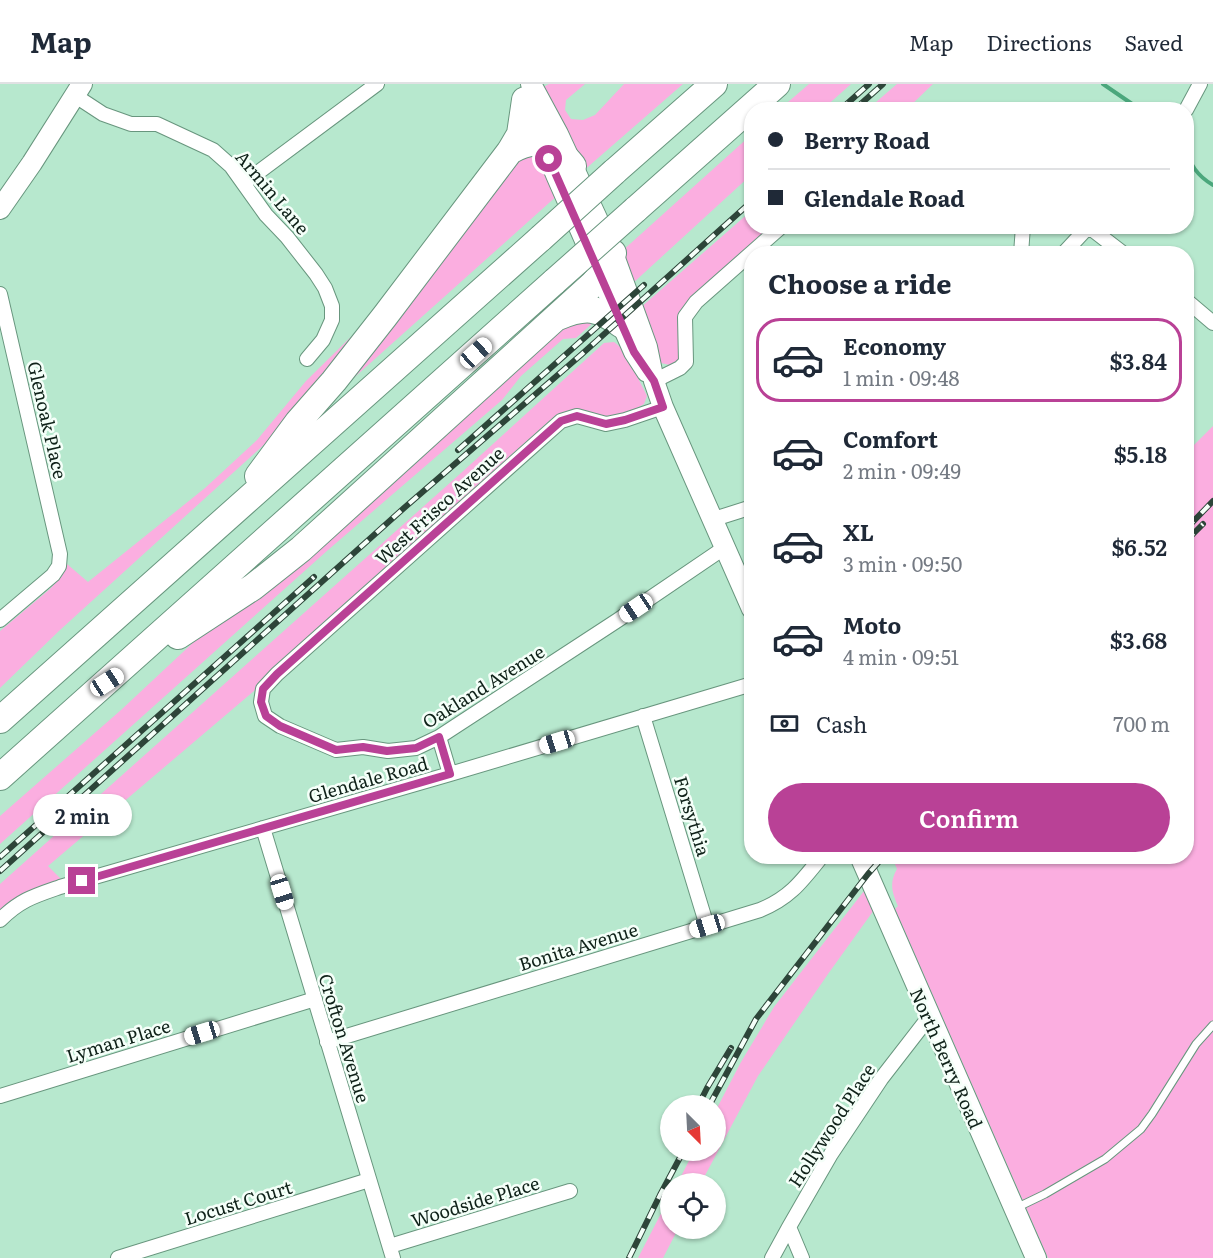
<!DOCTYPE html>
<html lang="en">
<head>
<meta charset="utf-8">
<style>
	body { margin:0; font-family:Literata,serif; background:#f2f2f3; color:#1f2937; height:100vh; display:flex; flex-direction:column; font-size:22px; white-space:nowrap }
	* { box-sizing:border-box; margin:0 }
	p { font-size:20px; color:#747a83 }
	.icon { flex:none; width:33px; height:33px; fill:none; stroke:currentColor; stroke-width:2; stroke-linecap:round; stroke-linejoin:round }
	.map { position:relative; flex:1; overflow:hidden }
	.sheet { position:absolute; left:744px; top:162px; width:450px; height:618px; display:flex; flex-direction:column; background:#fff; border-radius:24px; box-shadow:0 2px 4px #0004 }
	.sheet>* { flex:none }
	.top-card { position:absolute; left:744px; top:18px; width:450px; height:132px; border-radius:24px; box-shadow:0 2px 4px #0004; display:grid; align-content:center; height:132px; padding:0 24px; background:#fff }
	.needle { width:39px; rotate:156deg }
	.controls { position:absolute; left:660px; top:1011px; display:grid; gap:12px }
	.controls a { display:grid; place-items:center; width:66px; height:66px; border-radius:50%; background:#fff; box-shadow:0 2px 4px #0004; font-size:30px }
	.end { position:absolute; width:27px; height:27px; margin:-14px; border:8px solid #b94196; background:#fff; box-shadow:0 0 0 3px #fff }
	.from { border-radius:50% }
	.bubble { position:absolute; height:42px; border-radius:21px; background:#fff; box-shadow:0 2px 4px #0004; font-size:20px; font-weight:600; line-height:42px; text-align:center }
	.car { position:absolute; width:18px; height:36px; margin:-18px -9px; border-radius:8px; box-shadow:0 0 4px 2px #0007; background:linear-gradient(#fff 24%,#345 0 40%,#fff 0 76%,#345 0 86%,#fff 0) }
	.top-card b { display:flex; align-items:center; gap:21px; height:57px; font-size:22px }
	.top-card b+b { border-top:2px solid #e0e1e3 }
	.top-card i { width:15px; height:15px; background:#1f2937 }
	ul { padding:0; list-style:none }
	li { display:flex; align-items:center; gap:18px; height:84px; margin:0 12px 9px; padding:0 12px; border:3px solid transparent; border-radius:24px }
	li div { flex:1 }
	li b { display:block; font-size:22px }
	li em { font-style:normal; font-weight:600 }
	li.active { border-color:#b94196 }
	li>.icon { width:54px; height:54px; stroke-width:1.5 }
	h2 { padding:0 24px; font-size:27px; line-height:72px }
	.pay { display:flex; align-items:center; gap:15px; height:66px; padding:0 24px; font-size:22px }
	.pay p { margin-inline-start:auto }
	.action { display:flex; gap:12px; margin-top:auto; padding:12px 24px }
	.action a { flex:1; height:69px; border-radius:36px; background:#b94196; color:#fff; font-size:24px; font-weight:600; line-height:69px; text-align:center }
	header { display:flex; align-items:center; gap:36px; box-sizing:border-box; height:84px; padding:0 30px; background:#fff; border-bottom:2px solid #e0e1e3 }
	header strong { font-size:28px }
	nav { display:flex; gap:33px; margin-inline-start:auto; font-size:21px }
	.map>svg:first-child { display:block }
	.green { fill:#fbaee0 }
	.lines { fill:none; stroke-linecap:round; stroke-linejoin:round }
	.stream { stroke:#4ba77c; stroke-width:4 }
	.service-casing { stroke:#68967e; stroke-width:9 }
	.minor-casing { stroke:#68967e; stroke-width:16 }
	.secondary-casing { stroke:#68967e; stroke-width:22 }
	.motorway-casing { stroke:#68967e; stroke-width:28 }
	.service { stroke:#fff; stroke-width:7 }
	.minor { stroke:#fff; stroke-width:14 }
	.secondary { stroke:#fff; stroke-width:20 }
	.motorway { stroke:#fff; stroke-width:26 }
	.rail-casing { stroke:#2d4539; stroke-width:6 }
	.rail { stroke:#f5fff9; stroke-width:4; stroke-dasharray:11; stroke-linecap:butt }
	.motorway-bridge-casing { stroke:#68967e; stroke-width:28; stroke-linecap:butt }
	.motorway-bridge { stroke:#fff; stroke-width:26 }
	.route { stroke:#b94196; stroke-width:8 }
	.labels { text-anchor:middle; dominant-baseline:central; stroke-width:5; stroke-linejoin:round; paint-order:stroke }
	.street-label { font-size:18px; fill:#0f2219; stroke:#f5fff9 }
</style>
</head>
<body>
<header>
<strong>Map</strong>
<nav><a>Map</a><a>Directions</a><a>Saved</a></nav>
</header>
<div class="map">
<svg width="1213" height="1174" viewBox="0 0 1213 1174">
	<rect width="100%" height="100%" fill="#b7e8ce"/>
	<path class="green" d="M549,0H585L566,16L565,26L571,35L583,36L595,31L624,0H683L582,88L538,6Z
		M809,0H851L823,25H780Z
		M897,0H933L907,25H868Z
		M751,51V91L632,200L621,168Z
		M534,64L559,110L338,308L512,74Z
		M751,127L752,142L773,143L685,220L679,233V276L670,281L661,279L656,274L639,225Z
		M596,236L576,254L563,255L521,292L502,316L328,466L0,760V732L121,626L198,554L229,532L570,237Z
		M365,239L292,332L268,357L60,546L0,604V547L50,505L62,492L67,480L88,498L205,404L257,356L306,297Z
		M614,258L624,266L647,312L644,320L630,328L611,334L594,331L577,325L566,328L555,332L269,588L254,607L48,782L61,795L29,807L12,819L0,830V800L461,389L604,259Z
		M1213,342V1174H1048L895,825L898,822C892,808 889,799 897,785L892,773L1186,772L1187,368Z
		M864,807L874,826L828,890L758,992L701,1099L677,1100L694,1067L716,1066V1026L741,978L774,923Z
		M670,1112V1144L678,1145L663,1174H638Z"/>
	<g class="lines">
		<path class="stream" d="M1103,0L1141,26
			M1186,64C1189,80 1199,93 1213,101"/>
		<defs>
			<path id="service" d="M1016,1124L1045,1110L1105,1075L1141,1045L1152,1030L1196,960L1213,941"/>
			<path id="minor" d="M74,11L103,30L131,40H157L213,66L231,82L266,131L287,153L316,190L325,204L332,222V236L323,256L307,275
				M1186,26L1200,0
				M244,99L377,0
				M1089,143L1124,170
				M1021,170L1023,142
				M1063,170L1089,142
				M0,210L60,470L59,482L53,491L0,536
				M1186,216L1213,239
				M654,297L680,284L686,278L685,233L696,218L782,142
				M663,323L625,336L606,340L577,332L561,337L277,590L263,605L261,618L265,632L280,642L336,666L363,663L388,667L416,664L439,653L618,536L724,464
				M714,435L752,423
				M643,632L707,842
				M439,653L450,690
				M263,744L393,1174
				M0,836C20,816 34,812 60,803L450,690L752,600
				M327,958L760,826C790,814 802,797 822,772
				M0,1012L315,915
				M789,1143L802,1174
				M390,1162L570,1107
				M118,1174L369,1096
				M772,1174L789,1143L831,1070L881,995L929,933"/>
			<path id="secondary" d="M531,0L558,50L613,169L647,263L654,297L663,323L752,525
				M525,17L557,93L634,268L647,288
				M0,125L32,79L82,0
				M860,772L1036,1174"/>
			<path id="motorway" d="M510,67C537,51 554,58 573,82
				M614,88L714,0
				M635,126L777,0
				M558,233C586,221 598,223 622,241
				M258,392L298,338L334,297L385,232L510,67L520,50L525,16
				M178,552L253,503L301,465L593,200L609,182L613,169
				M0,636L541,154
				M0,693L555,197"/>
		</defs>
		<use href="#service" class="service-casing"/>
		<use href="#minor" class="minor-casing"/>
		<use href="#secondary" class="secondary-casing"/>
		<use href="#motorway" class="motorway-casing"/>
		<use href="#service" class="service"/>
		<use href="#minor" class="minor"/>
		<use href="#secondary" class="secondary"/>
		<use href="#motorway" class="motorway"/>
		<defs>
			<path id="rail" d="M840,26L869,0
				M854,26L883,0
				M458,366L644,201
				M1186,445L1213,417
				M1186,457L1203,440
				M0,773L314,493
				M0,787L404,424L582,270L752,117
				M698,1022L707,1004L731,964
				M709,1022L756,935L868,790L884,772
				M629,1174L660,1111L684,1066"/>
		</defs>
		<use href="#rail" class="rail-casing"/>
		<use href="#rail" class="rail"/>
		<defs>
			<path id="motorway-bridge" d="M541,154L614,88
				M555,197L635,126"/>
		</defs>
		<use href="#motorway-bridge" class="motorway-bridge-casing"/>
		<use href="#motorway-bridge" class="motorway-bridge"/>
	</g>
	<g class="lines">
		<path class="route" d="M82,797L450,690L439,653L416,664L387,667L363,663L336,666L280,642L266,632L261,618L263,605L277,590L561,337L577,332L606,340L625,336L663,323L654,297L634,268L549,75"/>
	</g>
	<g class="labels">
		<g class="street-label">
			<text transform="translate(273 108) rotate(50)">Armin Lane</text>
			<text transform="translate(48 336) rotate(77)">Glenoak Place</text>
			<text transform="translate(439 421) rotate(-42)">West Frisco Avenue</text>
			<text transform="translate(483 602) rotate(-32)">Oakland Avenue</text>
			<text transform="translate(368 695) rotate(-16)">Glendale Road</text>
			<text transform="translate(693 732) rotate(73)">Forsythia</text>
			<text transform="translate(578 862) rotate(-17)">Bonita Avenue</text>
			<text transform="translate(345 954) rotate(73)">Crofton Avenue</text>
			<text transform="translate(118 956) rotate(-17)">Lyman Place</text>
			<text transform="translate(947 974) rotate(66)">North Berry Road</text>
			<text transform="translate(831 1041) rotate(-57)">Hollywood Place</text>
			<text transform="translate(475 1117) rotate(-17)">Woodside Place</text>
			<text transform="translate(238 1118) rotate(-17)">Locust Court</text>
		</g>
	</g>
</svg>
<div class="controls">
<a><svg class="needle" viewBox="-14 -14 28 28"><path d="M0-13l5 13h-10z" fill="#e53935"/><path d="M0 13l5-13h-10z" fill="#747a83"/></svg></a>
<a><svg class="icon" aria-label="locate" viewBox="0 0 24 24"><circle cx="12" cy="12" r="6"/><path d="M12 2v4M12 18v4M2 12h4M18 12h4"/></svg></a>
</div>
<i class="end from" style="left:549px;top:75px"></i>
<i class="end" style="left:82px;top:797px"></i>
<div class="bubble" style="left:33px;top:710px;width:99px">2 min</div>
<i class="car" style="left:476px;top:269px;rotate:48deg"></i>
<i class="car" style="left:636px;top:524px;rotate:236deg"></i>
<i class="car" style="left:107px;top:598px;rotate:57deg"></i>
<i class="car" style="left:557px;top:658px;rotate:253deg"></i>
<i class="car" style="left:282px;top:808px;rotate:163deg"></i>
<i class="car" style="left:707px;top:842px;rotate:253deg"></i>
<i class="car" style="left:202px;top:949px;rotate:253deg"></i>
<div class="top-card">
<b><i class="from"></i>Berry Road</b>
<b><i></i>Glendale Road</b>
</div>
<section class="sheet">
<h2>Choose a ride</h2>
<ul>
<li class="active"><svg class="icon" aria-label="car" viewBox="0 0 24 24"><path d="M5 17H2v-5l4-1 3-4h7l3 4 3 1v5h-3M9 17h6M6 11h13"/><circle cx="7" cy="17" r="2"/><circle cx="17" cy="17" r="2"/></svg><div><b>Economy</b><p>1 min · 09:48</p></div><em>$3.84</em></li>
<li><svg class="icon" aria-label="car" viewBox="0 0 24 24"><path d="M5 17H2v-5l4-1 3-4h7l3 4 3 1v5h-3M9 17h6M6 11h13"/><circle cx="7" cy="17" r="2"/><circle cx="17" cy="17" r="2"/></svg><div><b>Comfort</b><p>2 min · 09:49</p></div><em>$5.18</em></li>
<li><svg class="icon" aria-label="car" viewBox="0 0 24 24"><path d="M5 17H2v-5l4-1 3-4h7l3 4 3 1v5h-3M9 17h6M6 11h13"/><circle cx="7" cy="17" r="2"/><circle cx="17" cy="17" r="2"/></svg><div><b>XL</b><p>3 min · 09:50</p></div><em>$6.52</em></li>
<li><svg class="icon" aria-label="car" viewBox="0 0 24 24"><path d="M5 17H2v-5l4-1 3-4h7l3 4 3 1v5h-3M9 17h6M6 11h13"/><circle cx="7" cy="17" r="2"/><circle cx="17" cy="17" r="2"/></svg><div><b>Moto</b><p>4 min · 09:51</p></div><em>$3.68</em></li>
</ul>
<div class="pay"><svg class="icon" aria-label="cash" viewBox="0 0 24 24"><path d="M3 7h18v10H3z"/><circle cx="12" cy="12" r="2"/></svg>Cash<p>700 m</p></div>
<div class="action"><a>Confirm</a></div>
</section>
</div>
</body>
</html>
